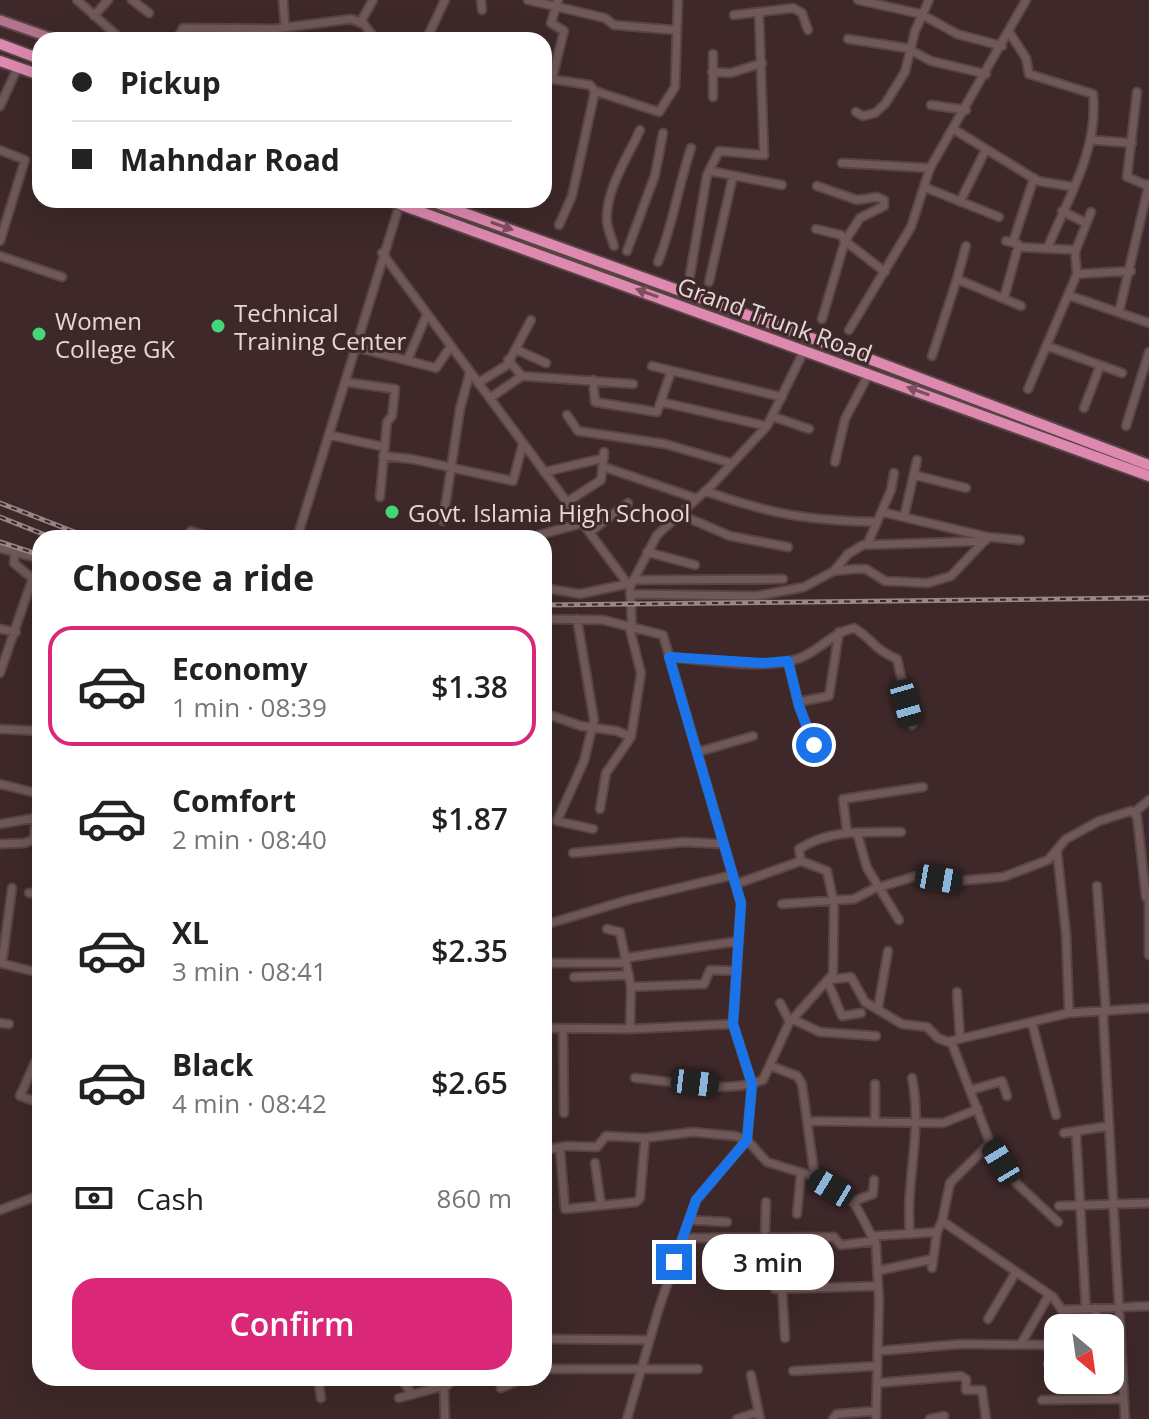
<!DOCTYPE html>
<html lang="en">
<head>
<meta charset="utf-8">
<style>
	body { margin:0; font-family:"Open Sans",sans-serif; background:#f6f6f6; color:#222; height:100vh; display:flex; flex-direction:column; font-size:30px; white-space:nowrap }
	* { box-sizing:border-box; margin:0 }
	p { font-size:26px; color:#767676 }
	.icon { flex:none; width:44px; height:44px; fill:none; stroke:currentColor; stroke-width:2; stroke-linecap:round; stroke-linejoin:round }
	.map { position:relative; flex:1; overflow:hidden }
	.details { position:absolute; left:32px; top:530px; width:520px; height:856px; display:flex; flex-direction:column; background:#fff; border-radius:24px; box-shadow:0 8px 32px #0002 }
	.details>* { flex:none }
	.top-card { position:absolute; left:32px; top:32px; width:520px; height:176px; border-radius:24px; box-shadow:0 8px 32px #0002; display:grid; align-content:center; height:176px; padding:0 40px; background:#fff }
	.needle { width:52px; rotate:151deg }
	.fabs { position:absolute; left:1044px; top:1314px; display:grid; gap:16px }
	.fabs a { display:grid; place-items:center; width:80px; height:80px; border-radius:16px; background:#fff; box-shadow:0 8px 32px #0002; font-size:40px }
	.end { position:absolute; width:36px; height:36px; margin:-18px; border:10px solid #1a73e8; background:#fff; box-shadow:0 0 0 4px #fff }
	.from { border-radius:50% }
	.bubble { position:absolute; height:56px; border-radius:24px; background:#fff; box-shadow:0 8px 32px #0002; font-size:26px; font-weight:600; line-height:56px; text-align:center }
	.car { position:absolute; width:24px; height:48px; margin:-24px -12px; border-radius:10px; box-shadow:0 0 6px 2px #0007; background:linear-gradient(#222 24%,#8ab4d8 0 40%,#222 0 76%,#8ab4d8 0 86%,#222 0) }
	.top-card b { display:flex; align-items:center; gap:28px; height:76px; font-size:30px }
	.top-card b+b { border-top:2px solid #e0e0e0 }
	.top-card i { width:20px; height:20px; background:#222 }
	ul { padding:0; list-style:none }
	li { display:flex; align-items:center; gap:24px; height:120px; margin:0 16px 12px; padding:0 24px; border:4px solid transparent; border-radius:24px }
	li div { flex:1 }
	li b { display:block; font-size:30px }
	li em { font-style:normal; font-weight:600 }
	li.selected { border-color:#db2777 }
	li>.icon { width:72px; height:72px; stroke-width:1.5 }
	h2 { padding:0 40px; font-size:36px; line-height:96px }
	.pay { display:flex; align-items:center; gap:20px; height:88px; padding:0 40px; font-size:30px }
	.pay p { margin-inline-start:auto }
	.button { display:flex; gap:16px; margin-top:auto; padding:16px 40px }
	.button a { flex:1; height:92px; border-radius:24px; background:#db2777; color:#fff; font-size:32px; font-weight:600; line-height:92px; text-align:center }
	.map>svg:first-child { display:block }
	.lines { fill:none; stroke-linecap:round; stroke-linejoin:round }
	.minor-casing { stroke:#574545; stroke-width:11 }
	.major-casing { stroke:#574545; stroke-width:13 }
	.highway-casing { stroke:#574545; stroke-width:14 }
	.minor { stroke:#715858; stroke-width:7 }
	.major { stroke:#b2758d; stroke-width:9 }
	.highway { stroke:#dd89b0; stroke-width:10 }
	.rail-casing { stroke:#998788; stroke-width:5 }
	.rail { stroke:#3e2829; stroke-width:2; stroke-dasharray:6; stroke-linecap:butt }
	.oneway { fill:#7e4f5f }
	.route { stroke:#1a73e8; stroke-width:10 }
	.poi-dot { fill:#44d77a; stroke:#3e2829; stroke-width:3 }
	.labels { text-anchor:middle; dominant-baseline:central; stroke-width:6; stroke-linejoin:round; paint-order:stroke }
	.poi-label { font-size:24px; fill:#e7d8d8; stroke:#3e2829; text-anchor:start }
	.street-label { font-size:24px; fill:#e7d8d8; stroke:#3e2829 }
</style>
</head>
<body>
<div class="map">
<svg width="1149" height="1419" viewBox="0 0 1149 1419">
	<rect width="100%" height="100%" fill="#3e2829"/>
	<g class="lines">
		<defs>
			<path id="minor" d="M77,0L122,40
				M132,0L149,13
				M283,0L285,27
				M481,0L482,10
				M528,0L605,18L614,25L674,30
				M858,0L921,14L957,34L1002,46
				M734,15L793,8L802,13L808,30
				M94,16L108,0
				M360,23L373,0
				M1009,32L1026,58L1029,74L1093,94C1099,149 1068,198 1048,247
				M848,39L907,48L931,61L986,74
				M177,40L183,28L274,29L351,19L364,24L376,40
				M238,40L239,28
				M426,40L445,0
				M712,72L731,73L762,63
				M544,78L590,85L595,91L572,196L559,225
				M552,79L564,31L551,23L558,0
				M595,91L659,112L675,87L678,0
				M1137,92L1127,177L1146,185
				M713,97V54
				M931,105L966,110
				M0,106L18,67
				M856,112L863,116L875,113L885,104L905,72L915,31L929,0
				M955,130L1038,181L1074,187
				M1091,140L1132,143
				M0,150L25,160L0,241
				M842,163L930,168
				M710,171L782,185
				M817,186L857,200L877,197L884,200V206L860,218L845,241L885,272
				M924,187L999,217
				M960,202L986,149
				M1062,211L1086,223
				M816,229L841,235L845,241L822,319
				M1013,242L1034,178
				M614,246C612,238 607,229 607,221C605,190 628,157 640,130
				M1018,247L1076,250
				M627,251L655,175L663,133
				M382,253L630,587
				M0,256L62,277
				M658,262C673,224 678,187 691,148
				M1077,274L1075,252L1091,212
				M690,275L707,175L719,151L764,155L759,15
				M957,279L966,246
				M709,282L733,176
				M1068,295L1149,323
				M1004,298L1018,247V244L1006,241
				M1119,312L1149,184
				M849,330L911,227L930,168L1026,0
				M1047,346L1122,373
				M355,347L436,368L451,346
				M517,350L546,363
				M932,356L957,279L1021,306
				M508,360L522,376
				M407,361L427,314
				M652,366L782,397
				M593,380L595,402L657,412L671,372
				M345,382L395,389L392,416L387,422L380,497
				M478,383L507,365L531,320
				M1028,389L1077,274L1131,271
				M490,398L522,376L633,384
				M661,402L767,426
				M1084,408L1100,366
				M567,415L578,431L665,444L731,463
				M774,417L809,429
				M1126,426L1149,352
				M329,435L384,447
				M383,456L412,459L513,481L523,443
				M835,462L845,419L865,381
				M604,467L695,498
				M544,472L604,458
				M914,475L966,488
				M705,491C771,514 804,520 875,522
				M567,502L601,480L604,452
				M882,512L988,537
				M679,514L730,536L788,547
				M904,517L917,460
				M443,521L460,409L470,372
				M191,531L212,538
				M590,532L628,503
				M539,535L583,523
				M297,538L397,213
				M867,545L891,490L894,473
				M0,548L40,559
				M15,552L14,563L40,585
				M647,552L695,565
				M834,571L848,554L863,545L985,541
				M633,580L783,579
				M544,588L580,594L627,584
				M630,594L757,596L804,587L834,571L854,569H866L885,581L928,583L951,576L988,537L1020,540
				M544,619L603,620L663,635L741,903L733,1024L752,1084L747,1140L696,1200L658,1311L627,1419
				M577,619L594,720L584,761L557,821L593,829
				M632,626L630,587L657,535L712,485L767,426L801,357
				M0,629L16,632
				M669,657C706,660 766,671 800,658C820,650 832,633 854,628C873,639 873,649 897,659L912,725
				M788,661L799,706L814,745
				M0,673L32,580
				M798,702L829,696L839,632
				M544,713L581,726L617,731L631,737
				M0,729L40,731
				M698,752L753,736
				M0,784L40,794
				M600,809L606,773L631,737L641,673L629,626
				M1135,812L1149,800
				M0,824L35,818
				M847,832L843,799L923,787
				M857,832L867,868L899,920
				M0,844L25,843L34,839L39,794
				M1057,851L1066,934L1069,1013
				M573,853L684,842L724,844
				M801,861L799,849C830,829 865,832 901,832
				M1097,886L1106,1012
				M880,887L916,876L955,881L1003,877L1048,860L1066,839L1099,821L1131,811L1137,816L1146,897
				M29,893L40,894
				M1149,897V955
				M782,904L854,899L879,886
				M544,925L628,900L733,875
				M607,929L620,932L631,987L630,1029
				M625,958L739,941
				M0,963L40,973
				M2,963L12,888
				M544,963H626
				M37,973L40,945
				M574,977L629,975
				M631,987L704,984L710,970L737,971
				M957,992L960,1038
				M780,1003L790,1022
				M878,1008L888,951
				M1103,1012L1125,1419
				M861,1013L842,1016L827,980L851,977L865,1002L902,1024L927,1027L938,1038L951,1043
				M792,1019L820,1032L876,1036
				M0,1023L9,1024
				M1032,1023L1056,1115
				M544,1028L630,1029L733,1024
				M563,1029L564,1113
				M35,1062L20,1096L40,1103
				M771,1066L797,1076L802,1084L815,1179
				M635,1078C675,1081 725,1095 763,1080L789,1023L833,974L834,904L827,871L801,861L736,884
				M971,1090L1002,1081L1007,1096
				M808,1121L943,1123L978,1109
				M875,1121V1084
				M1076,1131L1086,1310
				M1064,1133L1109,1126
				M560,1148L565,1209L636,1202L640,1198L645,1138
				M544,1150L567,1146L597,1147L606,1136L645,1138L693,1132L735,1136L747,1140L767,1162L809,1175L855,1204L876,1244L879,1302L876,1419
				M595,1163L601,1205
				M852,1202L873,1194L874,1180
				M1059,1206L1149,1203
				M0,1210L40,1195
				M797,1214L801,1173
				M689,1220L727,1222
				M942,1221L950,1183L990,1143
				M1058,1222L1013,1180L990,1143L951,1041L1069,1013L1149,1008
				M910,1234C905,1181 923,1132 912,1078
				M874,1236L937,1232L942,1221L1053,1297L1062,1310L1149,1306
				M765,1237L766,1202
				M683,1238L834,1237L841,1245L875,1241
				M780,1255L785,1338
				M932,1268L937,1232
				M877,1271L933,1259
				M775,1289L878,1286
				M1096,1310L1097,1328
				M988,1319L1016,1272
				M551,1339L649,1340
				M1021,1344L1049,1295
				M878,1351L962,1344L1049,1345
				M1048,1364H1058
				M544,1369H698
				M793,1371L877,1366
				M751,1375L760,1419
				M318,1378L321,1398
				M401,1378L411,1393
				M877,1383L961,1376L966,1379V1390H982L986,1419
				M501,1388L524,1378
				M399,1398L447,1385
				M1042,1400L1124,1399
				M445,1419L444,1388L456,1378
				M737,1419L758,1412
				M833,1419L837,1414L875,1411
				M930,1419L944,1416"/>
			<path id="major" d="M0,20L57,40"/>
			<path id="highway" d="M0,44L40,59
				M0,61L40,75
				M388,200L1149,476
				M428,200L872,360L1149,465"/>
		</defs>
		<use href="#minor" class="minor-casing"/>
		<use href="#major" class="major-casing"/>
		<use href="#highway" class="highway-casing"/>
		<use href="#minor" class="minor"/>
		<use href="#major" class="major"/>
		<use href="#highway" class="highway"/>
		<defs>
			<path id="rail" d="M0,503L90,538
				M0,517L53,538
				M0,542L40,555
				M544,605L1149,598"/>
		</defs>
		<use href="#rail" class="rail-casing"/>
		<use href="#rail" class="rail"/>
	</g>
	<defs><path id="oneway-solid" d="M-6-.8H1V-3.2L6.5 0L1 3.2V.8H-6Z" transform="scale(2)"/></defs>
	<g class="oneway">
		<use href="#oneway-solid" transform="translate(502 226) rotate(20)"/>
		<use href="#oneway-solid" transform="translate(647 293) rotate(-160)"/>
		<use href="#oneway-solid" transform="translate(918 391) rotate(-160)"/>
	</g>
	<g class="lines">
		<path class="route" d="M674,1262L696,1200L747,1140L752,1084L733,1024L741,903L669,657L763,663L788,661L799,706L814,745"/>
	</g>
	<g class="poi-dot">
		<circle cx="218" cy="326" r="8"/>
		<circle cx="39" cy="334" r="8"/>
		<circle cx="392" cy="512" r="8"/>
	</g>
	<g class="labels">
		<g class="poi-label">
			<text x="234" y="312">Technical<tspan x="234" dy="28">Training Center</tspan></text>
			<text x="55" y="320">Women<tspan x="55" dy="28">College GK</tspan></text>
			<text x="408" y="512">Govt. Islamia High School</text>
		</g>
		<g class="street-label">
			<text transform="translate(775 319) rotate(20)">Grand Trunk Road</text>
		</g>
	</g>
</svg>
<div class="fabs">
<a><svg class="needle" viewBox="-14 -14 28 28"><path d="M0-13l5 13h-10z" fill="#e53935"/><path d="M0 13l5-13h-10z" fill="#767676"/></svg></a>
</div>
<i class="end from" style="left:814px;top:745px"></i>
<i class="end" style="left:674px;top:1262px"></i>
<div class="bubble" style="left:702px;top:1234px;width:132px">3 min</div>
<i class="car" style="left:906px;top:703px;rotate:164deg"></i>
<i class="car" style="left:939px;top:879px;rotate:100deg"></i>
<i class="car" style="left:695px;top:1083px;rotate:97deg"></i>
<i class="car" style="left:1001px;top:1162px;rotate:329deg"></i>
<i class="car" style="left:831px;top:1188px;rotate:301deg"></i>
<div class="top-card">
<b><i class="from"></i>Pickup</b>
<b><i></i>Mahndar Road</b>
</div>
<section class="details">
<h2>Choose a ride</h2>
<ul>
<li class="selected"><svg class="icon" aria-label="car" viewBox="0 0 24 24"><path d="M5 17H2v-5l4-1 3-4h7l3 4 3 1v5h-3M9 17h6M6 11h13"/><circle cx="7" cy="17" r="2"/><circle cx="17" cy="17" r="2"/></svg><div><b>Economy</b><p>1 min · 08:39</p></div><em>$1.38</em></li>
<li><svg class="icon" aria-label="car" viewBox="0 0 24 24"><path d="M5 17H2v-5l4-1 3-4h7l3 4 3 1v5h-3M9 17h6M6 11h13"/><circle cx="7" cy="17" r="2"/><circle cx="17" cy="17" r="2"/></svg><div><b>Comfort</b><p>2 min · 08:40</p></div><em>$1.87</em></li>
<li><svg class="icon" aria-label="car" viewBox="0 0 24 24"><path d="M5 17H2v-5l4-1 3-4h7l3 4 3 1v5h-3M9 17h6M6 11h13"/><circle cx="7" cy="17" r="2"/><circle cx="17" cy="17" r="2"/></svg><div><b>XL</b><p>3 min · 08:41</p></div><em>$2.35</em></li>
<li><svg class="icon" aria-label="car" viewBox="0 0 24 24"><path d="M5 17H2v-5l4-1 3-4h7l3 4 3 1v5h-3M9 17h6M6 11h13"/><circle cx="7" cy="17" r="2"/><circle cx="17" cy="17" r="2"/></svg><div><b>Black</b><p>4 min · 08:42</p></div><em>$2.65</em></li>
</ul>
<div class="pay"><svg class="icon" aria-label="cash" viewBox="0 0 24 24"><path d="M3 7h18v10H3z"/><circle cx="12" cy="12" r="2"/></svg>Cash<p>860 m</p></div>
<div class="button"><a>Confirm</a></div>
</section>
</div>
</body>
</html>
